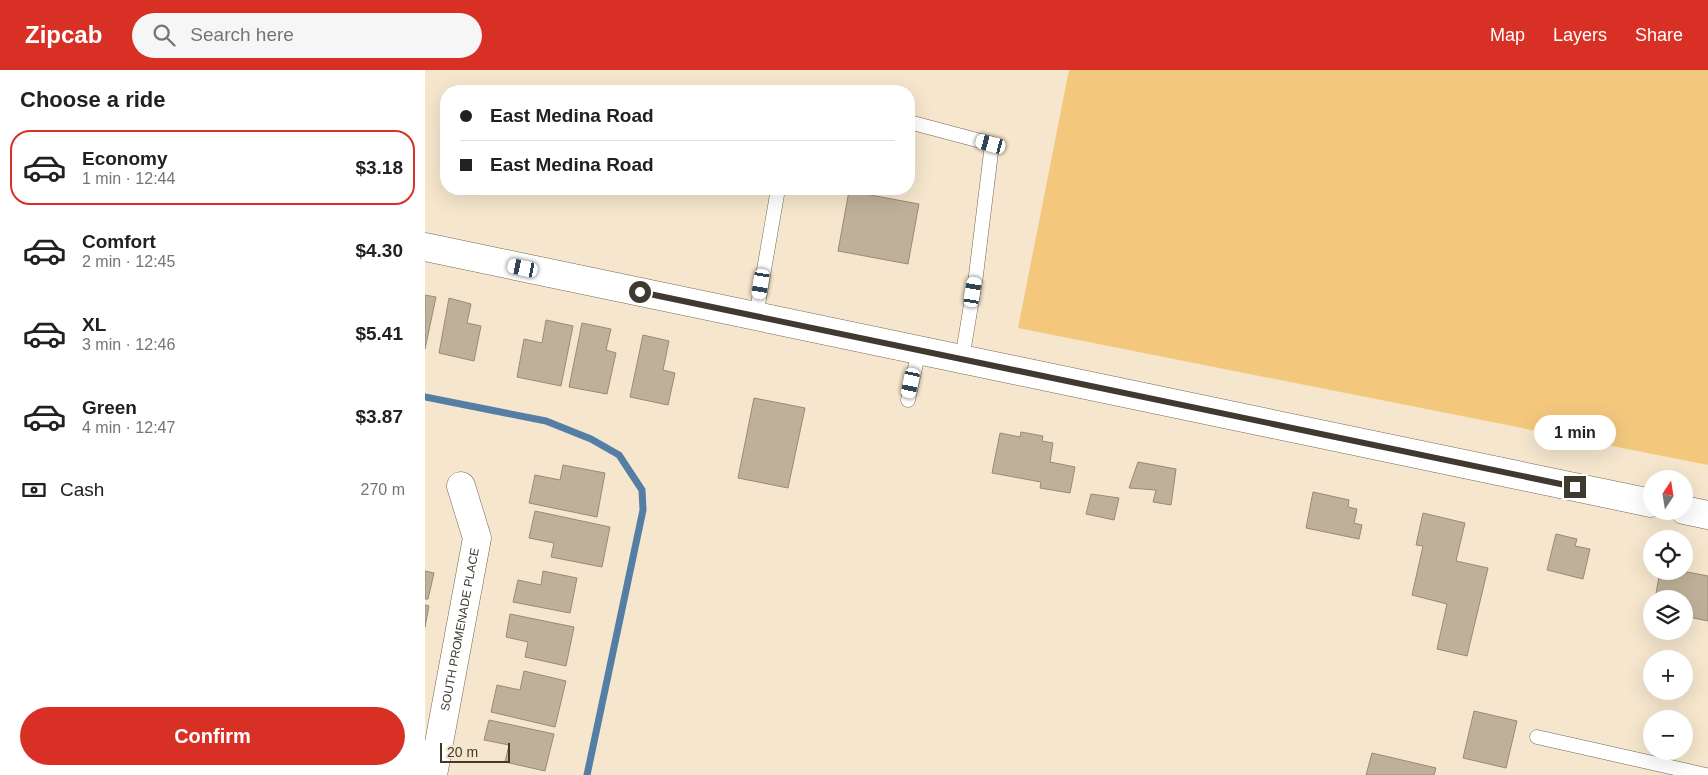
<!DOCTYPE html>
<html lang="en">
<head>
<meta charset="utf-8">
<style>
	body { margin:0; font-family:Arial,sans-serif; background:#f6f6f6; color:#202124; height:100vh; display:flex; flex-direction:column; font-size:19px; white-space:nowrap }
	* { box-sizing:border-box; margin:0 }
	p { font-size:16px; color:#757577 }
	.icon { flex:none; width:28px; height:28px; fill:none; stroke:currentColor; stroke-width:2; stroke-linecap:round; stroke-linejoin:round }
	.map { position:relative; flex:1; overflow:hidden }
	.drawer { display:flex; flex-direction:column; background:#fff; width:425px }
	.drawer>* { flex:none }
	.hud { position:absolute; left:15px; top:15px; width:475px; height:110px; border-radius:20px; box-shadow:0 5px 20px #0002; display:grid; align-content:center; height:110px; padding:0 20px; background:#fff }
	.needle { width:32px; rotate:12deg }
	.tools { position:absolute; left:1218px; top:400px; display:grid; gap:10px }
	.tools a { display:grid; place-items:center; width:50px; height:50px; border-radius:50%; background:#fff; box-shadow:0 5px 20px #0002; font-size:25px }
	.scale { position:absolute; left:15px; bottom:12px; width:70px; box-sizing:border-box; padding-left:5px; border:2px solid #3f392f; border-top:0; font-size:14px; line-height:18px; white-space:nowrap; color:#3f392f; -webkit-text-stroke:4px #f5e6cd; paint-order:stroke }
	.end { position:absolute; width:22px; height:22px; margin:-11px; border:6px solid #3f392f; background:#fff; box-shadow:0 0 0 2px #fff }
	.from { border-radius:50% }
	.bubble { position:absolute; height:35px; border-radius:18px; background:#fff; box-shadow:0 5px 20px #0002; font-size:16px; font-weight:600; line-height:35px; text-align:center }
	.car { position:absolute; width:15px; height:30px; margin:-15px -8px; border-radius:6px; box-shadow:0 0 4px 1px #0007; background:linear-gradient(#fff 24%,#345 0 40%,#fff 0 76%,#345 0 86%,#fff 0) }
	.hud b { display:flex; align-items:center; gap:18px; height:48px; font-size:19px }
	.hud b+b { border-top:1px solid #e0e0e0 }
	.hud i { width:12px; height:12px; background:#202124 }
	ul { padding:0; list-style:none }
	li { display:flex; align-items:center; gap:15px; height:75px; margin:0 10px 8px; padding:0 10px; border:2px solid transparent; border-radius:20px }
	li div { flex:1 }
	li b { display:block; font-size:19px }
	li em { font-style:normal; font-weight:600 }
	li.current { border-color:#d93025 }
	li>.icon { width:45px; height:45px; stroke-width:1.5 }
	h2 { padding:0 20px; font-size:22px; line-height:60px }
	.pay { display:flex; align-items:center; gap:12px; height:55px; padding:0 20px; font-size:19px }
	.pay p { margin-inline-start:auto }
	.primary-button { display:flex; gap:10px; margin-top:auto; padding:10px 20px }
	.primary-button a { flex:1; height:58px; border-radius:30px; background:#d93025; color:#fff; font-size:20px; font-weight:600; line-height:58px; text-align:center }
	header { display:flex; align-items:center; gap:30px; box-sizing:border-box; height:70px; padding:0 25px; background:#d93025; color:#fff }
	header strong { font-size:24px }
	nav { display:flex; gap:28px; margin-inline-start:auto; font-size:18px }
	.search { width:350px; height:45px; background:#f6f6f6; display:flex; align-items:center; gap:12px; box-sizing:border-box; padding:0 18px; border-radius:28px; color:#757577; font-size:19px }
	main { display:flex; flex:1; min-height:0 }
	.map>svg:first-child { display:block }
	.green { fill:#f3c87d }
	.lines { fill:none; stroke-linecap:round; stroke-linejoin:round }
	.stream { stroke:#547ea5; stroke-width:7 }
	.building { fill:#bfb199; stroke:#988b74 }
	.lane-casing { stroke:#746751; stroke-width:15 }
	.street-casing { stroke:#746751; stroke-width:29 }
	.lane { stroke:#fff; stroke-width:14 }
	.street { stroke:#fff; stroke-width:28 }
	.route { stroke:#3f392f; stroke-width:6 }
	.labels { text-anchor:middle; dominant-baseline:central; stroke-width:4.5; stroke-linejoin:round; paint-order:stroke }
	.street-label { font-size:12px; fill:#3f392f; stroke:#f5e6cd }
</style>
</head>
<body>
<header>
<strong>Zipcab</strong>
<div class="search"><svg class="icon" aria-label="search" viewBox="0 0 24 24"><circle cx="10" cy="10" r="6"/><path d="M15 15l6 6"/></svg>Search here</div>
<nav><a>Map</a><a>Layers</a><a>Share</a></nav>
</header>
<main>
<section class="drawer">
<h2>Choose a ride</h2>
<ul>
<li class="current"><svg class="icon" aria-label="car" viewBox="0 0 24 24"><path d="M5 17H2v-5l4-1 3-4h7l3 4 3 1v5h-3M9 17h6M6 11h13"/><circle cx="7" cy="17" r="2"/><circle cx="17" cy="17" r="2"/></svg><div><b>Economy</b><p>1 min · 12:44</p></div><em>$3.18</em></li>
<li><svg class="icon" aria-label="car" viewBox="0 0 24 24"><path d="M5 17H2v-5l4-1 3-4h7l3 4 3 1v5h-3M9 17h6M6 11h13"/><circle cx="7" cy="17" r="2"/><circle cx="17" cy="17" r="2"/></svg><div><b>Comfort</b><p>2 min · 12:45</p></div><em>$4.30</em></li>
<li><svg class="icon" aria-label="car" viewBox="0 0 24 24"><path d="M5 17H2v-5l4-1 3-4h7l3 4 3 1v5h-3M9 17h6M6 11h13"/><circle cx="7" cy="17" r="2"/><circle cx="17" cy="17" r="2"/></svg><div><b>XL</b><p>3 min · 12:46</p></div><em>$5.41</em></li>
<li><svg class="icon" aria-label="car" viewBox="0 0 24 24"><path d="M5 17H2v-5l4-1 3-4h7l3 4 3 1v5h-3M9 17h6M6 11h13"/><circle cx="7" cy="17" r="2"/><circle cx="17" cy="17" r="2"/></svg><div><b>Green</b><p>4 min · 12:47</p></div><em>$3.87</em></li>
</ul>
<div class="pay"><svg class="icon" aria-label="cash" viewBox="0 0 24 24"><path d="M3 7h18v10H3z"/><circle cx="12" cy="12" r="2"/></svg>Cash<p>270 m</p></div>
<div class="primary-button"><a>Confirm</a></div>
</section>
<div class="map">
<svg width="1283" height="705" viewBox="0 0 1283 705">
	<rect width="100%" height="100%" fill="#f5e6cd"/>
	<path class="green" d="M644,0H1283V395L593,258Z"/>
	<g class="lines">
		<path class="stream" d="M0,327L121,351L166,369L194,385L217,420L218,440L162,705"/>
	</g>
	<path class="building" d="M424,121L494,134L483,194L413,181Z
		M0,225L11,227L0,279Z
		M24,228L46,234L42,253L56,256L49,291L14,283Z
		M121,250L148,256L136,316L92,307L99,269L117,273Z
		M157,253L186,259L181,280L191,283L182,324L144,317Z
		M218,265L244,271L238,300L250,303L243,335L205,327Z
		M329,328L380,338L363,418L313,408Z
		M596,362L618,366L617,371L628,373L625,392L650,397L645,423L615,418L616,412L567,403L575,363L595,367Z
		M713,392L751,399L746,435L728,432L731,420L704,418Z
		M138,395L180,403L172,447L104,433L110,405L135,410Z
		M888,422L924,430L923,437L932,439L929,453L937,455L934,469L881,458Z
		M666,424L694,428L689,450L661,444Z
		M110,441L185,457L177,497L126,487L129,473L104,468Z
		M998,443L1040,453L1031,491L1063,498L1042,586L1012,579L1022,534L987,525L998,476L991,475Z
		M1131,464L1152,469L1150,476L1165,479L1158,509L1122,500Z
		M0,501L9,503L3,529H0Z
		M118,501L152,508L145,543L88,532L93,510L116,515Z
		M1235,501H1257L1283,506V551L1259,546V529H1230Z
		M0,535L4,536L0,557Z
		M85,544L149,557L141,596L100,587L103,572L81,567Z
		M99,601L141,611L130,657L66,642L72,615L95,620Z
		M1049,641L1092,651L1081,698L1038,688Z
		M64,650L129,664L120,701L80,692L84,675L59,670Z
		M947,683L1011,698L1009,705H941Z"/>
	<g class="lines">
		<defs>
			<path id="lane" d="M484,52L567,74L551,205L537,289
				M331,246L353,119
				M483,330L494,280
				M1112,667L1281,705"/>
			<g id="street">
				<path d="M0,177L1226,433"/>
				<path d="M1259,440L1283,445"/>
				<path id="s1" d="M8,705L52,468L36,416"/>
			</g>
		</defs>
		<use href="#lane" class="lane-casing"/>
		<use href="#street" class="street-casing"/>
		<use href="#lane" class="lane"/>
		<use href="#street" class="street"/>
	</g>
	<g class="lines">
		<path class="route" d="M215,222L1150,417"/>
	</g>
	<g class="labels">
		<g class="street-label">
			<text stroke="none"><textPath href="#s1" startOffset="148">SOUTH PROMENADE PLACE</textPath></text>
		</g>
	</g>
</svg>
<div class="tools">
<a><svg class="needle" viewBox="-14 -14 28 28"><path d="M0-13l5 13h-10z" fill="#e53935"/><path d="M0 13l5-13h-10z" fill="#757577"/></svg></a>
<a><svg class="icon" aria-label="locate" viewBox="0 0 24 24"><circle cx="12" cy="12" r="6"/><path d="M12 2v4M12 18v4M2 12h4M18 12h4"/></svg></a>
<a><svg class="icon" aria-label="layers" viewBox="0 0 24 24"><path d="M12 4l9 5-9 5-9-5zM3 14l9 5 9-5"/></svg></a>
<a>+</a>
<a>−</a>
</div>
<div class="scale">20 m</div>
<i class="end from" style="left:215px;top:222px"></i>
<i class="end" style="left:1150px;top:417px"></i>
<div class="bubble" style="left:1109px;top:345px;width:82px">1 min</div>
<i class="car" style="left:566px;top:74px;rotate:285deg"></i>
<i class="car" style="left:98px;top:198px;rotate:282deg"></i>
<i class="car" style="left:336px;top:214px;rotate:189deg"></i>
<i class="car" style="left:548px;top:222px;rotate:9deg"></i>
<i class="car" style="left:486px;top:313px;rotate:192deg"></i>
<div class="hud">
<b><i class="from"></i>East Medina Road</b>
<b><i></i>East Medina Road</b>
</div>
</div>
</main>
</body>
</html>
